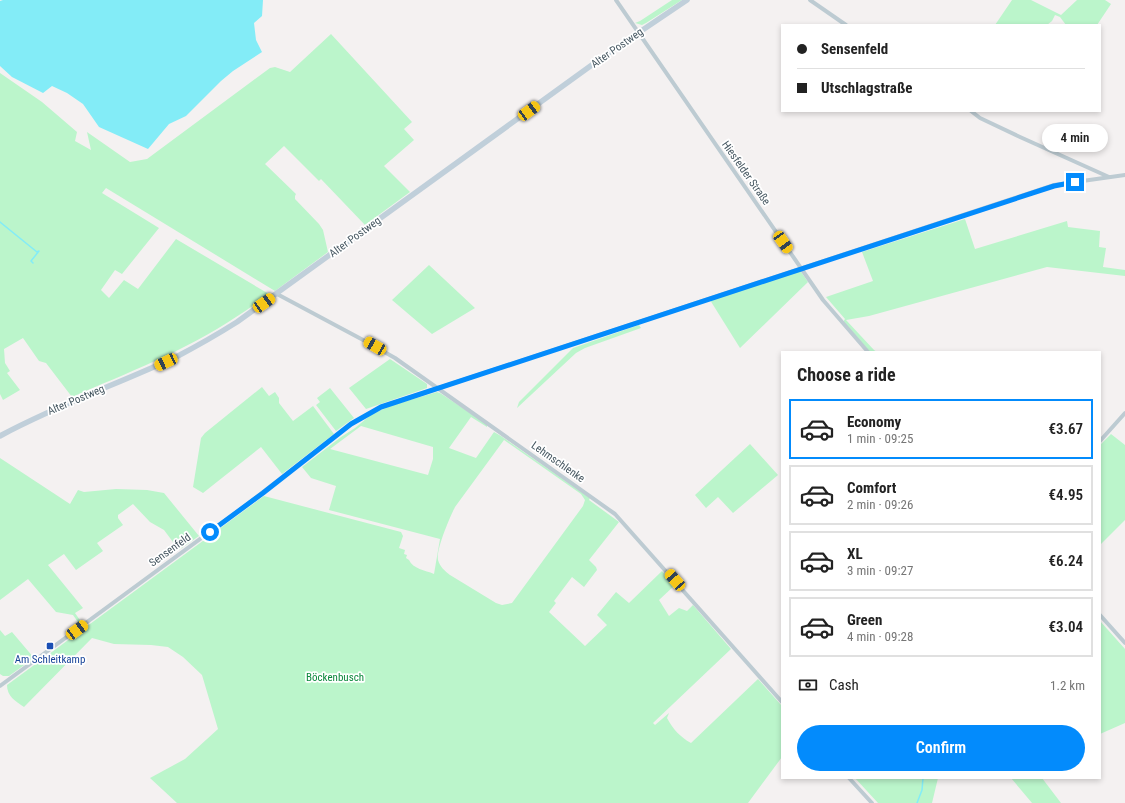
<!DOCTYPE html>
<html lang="en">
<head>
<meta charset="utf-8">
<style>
	body { margin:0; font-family:"Roboto Condensed",sans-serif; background:#f6f6f6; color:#222; height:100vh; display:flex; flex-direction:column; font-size:15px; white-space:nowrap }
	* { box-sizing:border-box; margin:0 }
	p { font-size:13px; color:#767676 }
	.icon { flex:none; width:22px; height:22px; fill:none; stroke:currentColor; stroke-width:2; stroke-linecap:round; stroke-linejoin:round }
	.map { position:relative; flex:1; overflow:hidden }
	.panel { position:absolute; left:781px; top:351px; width:320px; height:428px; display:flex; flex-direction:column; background:#fff; border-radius:0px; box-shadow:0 2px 6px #0003 }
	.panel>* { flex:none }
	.hud { position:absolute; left:781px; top:24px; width:320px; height:88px; border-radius:0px; box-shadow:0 2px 6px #0003; display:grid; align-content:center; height:88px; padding:0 16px; background:#fff }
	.end { position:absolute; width:18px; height:18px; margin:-9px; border:5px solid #038bfc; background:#fff; box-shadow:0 0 0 2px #fff }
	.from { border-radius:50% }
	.bubble { position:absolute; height:28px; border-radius:14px; background:#fff; box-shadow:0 2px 6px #0003; font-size:13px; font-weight:600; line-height:28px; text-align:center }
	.car { position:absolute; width:12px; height:24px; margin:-12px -6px; border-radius:5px; box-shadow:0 0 3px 1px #0007; background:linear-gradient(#f5c518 24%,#345 0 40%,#f5c518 0 76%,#345 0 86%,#f5c518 0) }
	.hud b { display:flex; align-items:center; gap:14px; height:38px; font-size:15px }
	.hud b+b { border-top:1px solid #e0e0e0 }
	.hud i { width:10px; height:10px; background:#222 }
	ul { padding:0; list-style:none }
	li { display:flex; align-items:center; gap:12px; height:60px; margin:0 8px 6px; padding:0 8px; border:2px solid #e0e0e0; border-radius:0px }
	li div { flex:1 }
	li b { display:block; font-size:15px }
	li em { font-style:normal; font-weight:600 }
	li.current { border-color:#038bfc }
	li>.icon { width:36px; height:36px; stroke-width:1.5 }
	h2 { padding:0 16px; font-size:18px; line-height:48px }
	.pay { display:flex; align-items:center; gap:10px; height:44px; padding:0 16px; font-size:15px }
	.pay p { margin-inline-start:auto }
	.primary-button { display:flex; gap:8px; margin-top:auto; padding:8px 16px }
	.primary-button a { flex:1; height:46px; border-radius:24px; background:#038bfc; color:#fff; font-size:16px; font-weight:600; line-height:46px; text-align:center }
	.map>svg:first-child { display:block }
	.green { fill:#bbf5cb; fill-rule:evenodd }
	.water { fill:#83ecf7 }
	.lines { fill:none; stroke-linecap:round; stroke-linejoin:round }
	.stream { stroke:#83ecf7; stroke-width:1.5 }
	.minor { stroke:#bdcbd2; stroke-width:4 }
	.secondary { stroke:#c0cfda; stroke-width:5.5 }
	.route { stroke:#038bfc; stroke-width:5 }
	.transit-dot { fill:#1a4fb4; stroke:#fff; stroke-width:1.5 }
	.labels { text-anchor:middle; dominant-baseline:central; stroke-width:3.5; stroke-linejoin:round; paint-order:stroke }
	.street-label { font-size:11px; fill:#465761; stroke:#fff }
	.transit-label { font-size:11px; fill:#164399; stroke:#fff }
	.park-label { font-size:11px; fill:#0c883c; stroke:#fff }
</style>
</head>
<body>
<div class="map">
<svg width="1125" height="803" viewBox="0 0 1125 803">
	<rect width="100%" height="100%" fill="#f4f1f1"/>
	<path class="green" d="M672,0H682L646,23L642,25L635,23L640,21Z
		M1012,0H1031L1061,15L1077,0H1105L1111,4L1097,25H1066L1060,17L1055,15L1052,21L1047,25H995Z
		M331,34L412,122L404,129L414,140L384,166L410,192L365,225L321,179L319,181L284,146L265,164L296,194L295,196V199L319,224L323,230L328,252L275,291L106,188L102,193L159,228L122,274L115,270L101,290L109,298L124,280L138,289L176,239L269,294C258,302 247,310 236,317C185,351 127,373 72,397L46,363L39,361L23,338L4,349L5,363L10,371L7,373L20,390L3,400L0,394V73L42,102L77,132L75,141L91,150L87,132L130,162L147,159L270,68L275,67L290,72Z
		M965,219L975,249L1067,221L1068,227L1100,231L1099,247L1106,248L1103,267L1125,270V276L1047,267L869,316L846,320L874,350L877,352H870L843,322L845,319L826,297L873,281L862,252Z
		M429,265L475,308L432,334L392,300Z
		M799,269L808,282L740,348L710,300Z
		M639,325L641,328L585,348L576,353L517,408L519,402L573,348Z
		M390,359L427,384V388L366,409L349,388Z
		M262,387L269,396L275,392L279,398V403L293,421L313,406L334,434L282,474L261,447L203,493L193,487L201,438L205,433Z
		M330,388L354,418L336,431L316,405L320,402L317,398Z
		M437,392L440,393L487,424V427L471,417L449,448L476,458L494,432L501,436L590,498L589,500L619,522L589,560L596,567L597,570L584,587L572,577L554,601L556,603L549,612L585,646L607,625L597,615L616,592L629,603L662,571L675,585L659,600L669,616L679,608L687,611L693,605L731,649L653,723L655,725L669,713L667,718C673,729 680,737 691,743L758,679L782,706V757L748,803H177L150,778L185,759L218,729L202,675L183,657L168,647L151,645L114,644L92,638L24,707C15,701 7,696 7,685L264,496L401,532L403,536L399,548L405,550L404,554L407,555L406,558L409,560C413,569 425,570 434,574L440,539L329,510L336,486L311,478L302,467L341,437L355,428L372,414L393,405ZM361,426L433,447V459L428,475L330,449ZM504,440L581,494L585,500L583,506L512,603L502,605L496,603L450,575C445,571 440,567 438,560C436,549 450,517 455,507Z
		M1111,434L1125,445V520L1100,545V445Z
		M750,444L778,475L733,513L718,497L706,508L695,495Z
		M0,458L70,504L78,490L84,492L116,489L147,490L164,493L199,536L179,550L164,530L150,522L133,504L118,515V518L123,525L97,543L103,551L76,570L64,554L48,565L83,608L75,613L82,623L80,625L73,615L56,612L28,579L0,600Z
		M1100,621L1125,649V723L1100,734Z
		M0,630L5,636L12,632L34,658L9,676H3L0,674Z
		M855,778H938L932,803H878Z
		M1011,778H1042L1061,803H1032Z"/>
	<path class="water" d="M3,0H263L262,16L254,23L256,40L262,52L233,71L221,81L186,116L169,124L148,149L99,127L83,104L67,93L52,86L43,93L12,77L0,66V1Z"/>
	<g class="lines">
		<path class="stream" d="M0,222L37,252L39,251L31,261L33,263
			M917,803L922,790L923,778"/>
		<path class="minor" d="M616,0L823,300L868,352
			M810,0L846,25
			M971,111L980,118L1020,137L1109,177
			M277,294L365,341L395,358L615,514L782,702
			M1100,441L1125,413
			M1100,615L1125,643
			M0,686L245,506L351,424L381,407L1054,185L1125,175
			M849,778L872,803"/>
		<path class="secondary" d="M0,436C57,405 118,384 176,357C197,346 218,334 237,322L607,54L687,0"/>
	</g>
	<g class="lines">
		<path class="route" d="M210,532L263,493L351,424L381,407L1054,186L1075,182"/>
	</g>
	<rect class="transit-dot" x="46" y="642" width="8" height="8" rx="2"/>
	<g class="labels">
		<g class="street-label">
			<text transform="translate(617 48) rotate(-35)">Alter Postweg</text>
			<text transform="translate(746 173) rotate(55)">Hiesfelder Straße</text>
			<text transform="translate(355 237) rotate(-36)">Alter Postweg</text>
			<text transform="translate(76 400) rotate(-23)">Alter Postweg</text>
			<text transform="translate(558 462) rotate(35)">Lehmschlenke</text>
			<text transform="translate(170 550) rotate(-36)">Sensenfeld</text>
		</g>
		<g class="transit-label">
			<text x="50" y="659">Am Schleitkamp</text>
		</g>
		<g class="park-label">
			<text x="335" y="677">Böckenbusch</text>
		</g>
	</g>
</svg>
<i class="end from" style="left:210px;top:532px"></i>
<i class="end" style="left:1075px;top:182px"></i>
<div class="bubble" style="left:1042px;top:124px;width:66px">4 min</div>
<i class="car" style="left:529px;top:111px;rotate:54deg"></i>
<i class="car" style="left:783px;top:242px;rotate:145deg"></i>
<i class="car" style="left:264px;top:303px;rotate:55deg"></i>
<i class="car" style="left:375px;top:346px;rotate:300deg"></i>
<i class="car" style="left:166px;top:362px;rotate:245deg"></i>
<i class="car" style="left:675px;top:580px;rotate:319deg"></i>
<i class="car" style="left:77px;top:630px;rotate:54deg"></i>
<div class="hud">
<b><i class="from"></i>Sensenfeld</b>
<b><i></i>Utschlagstraße</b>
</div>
<section class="panel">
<h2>Choose a ride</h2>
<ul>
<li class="current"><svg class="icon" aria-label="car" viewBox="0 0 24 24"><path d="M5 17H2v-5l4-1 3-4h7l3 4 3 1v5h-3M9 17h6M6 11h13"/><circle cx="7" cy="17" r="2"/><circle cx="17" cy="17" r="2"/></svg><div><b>Economy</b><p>1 min · 09:25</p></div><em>€3.67</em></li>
<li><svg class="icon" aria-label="car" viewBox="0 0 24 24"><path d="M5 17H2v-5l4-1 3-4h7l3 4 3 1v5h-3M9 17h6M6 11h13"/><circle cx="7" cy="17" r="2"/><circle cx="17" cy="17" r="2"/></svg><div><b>Comfort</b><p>2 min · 09:26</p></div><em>€4.95</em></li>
<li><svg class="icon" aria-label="car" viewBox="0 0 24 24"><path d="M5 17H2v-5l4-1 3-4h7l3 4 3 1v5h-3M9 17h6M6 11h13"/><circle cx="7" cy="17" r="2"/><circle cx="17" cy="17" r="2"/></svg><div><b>XL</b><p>3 min · 09:27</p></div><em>€6.24</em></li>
<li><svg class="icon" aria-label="car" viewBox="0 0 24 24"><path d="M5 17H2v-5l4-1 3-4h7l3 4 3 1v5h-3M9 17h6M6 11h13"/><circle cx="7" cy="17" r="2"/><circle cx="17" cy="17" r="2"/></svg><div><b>Green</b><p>4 min · 09:28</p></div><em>€3.04</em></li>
</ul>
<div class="pay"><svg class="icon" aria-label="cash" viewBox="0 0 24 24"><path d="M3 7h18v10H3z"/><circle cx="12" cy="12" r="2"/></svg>Cash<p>1.2 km</p></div>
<div class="primary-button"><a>Confirm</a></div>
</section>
</div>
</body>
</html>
